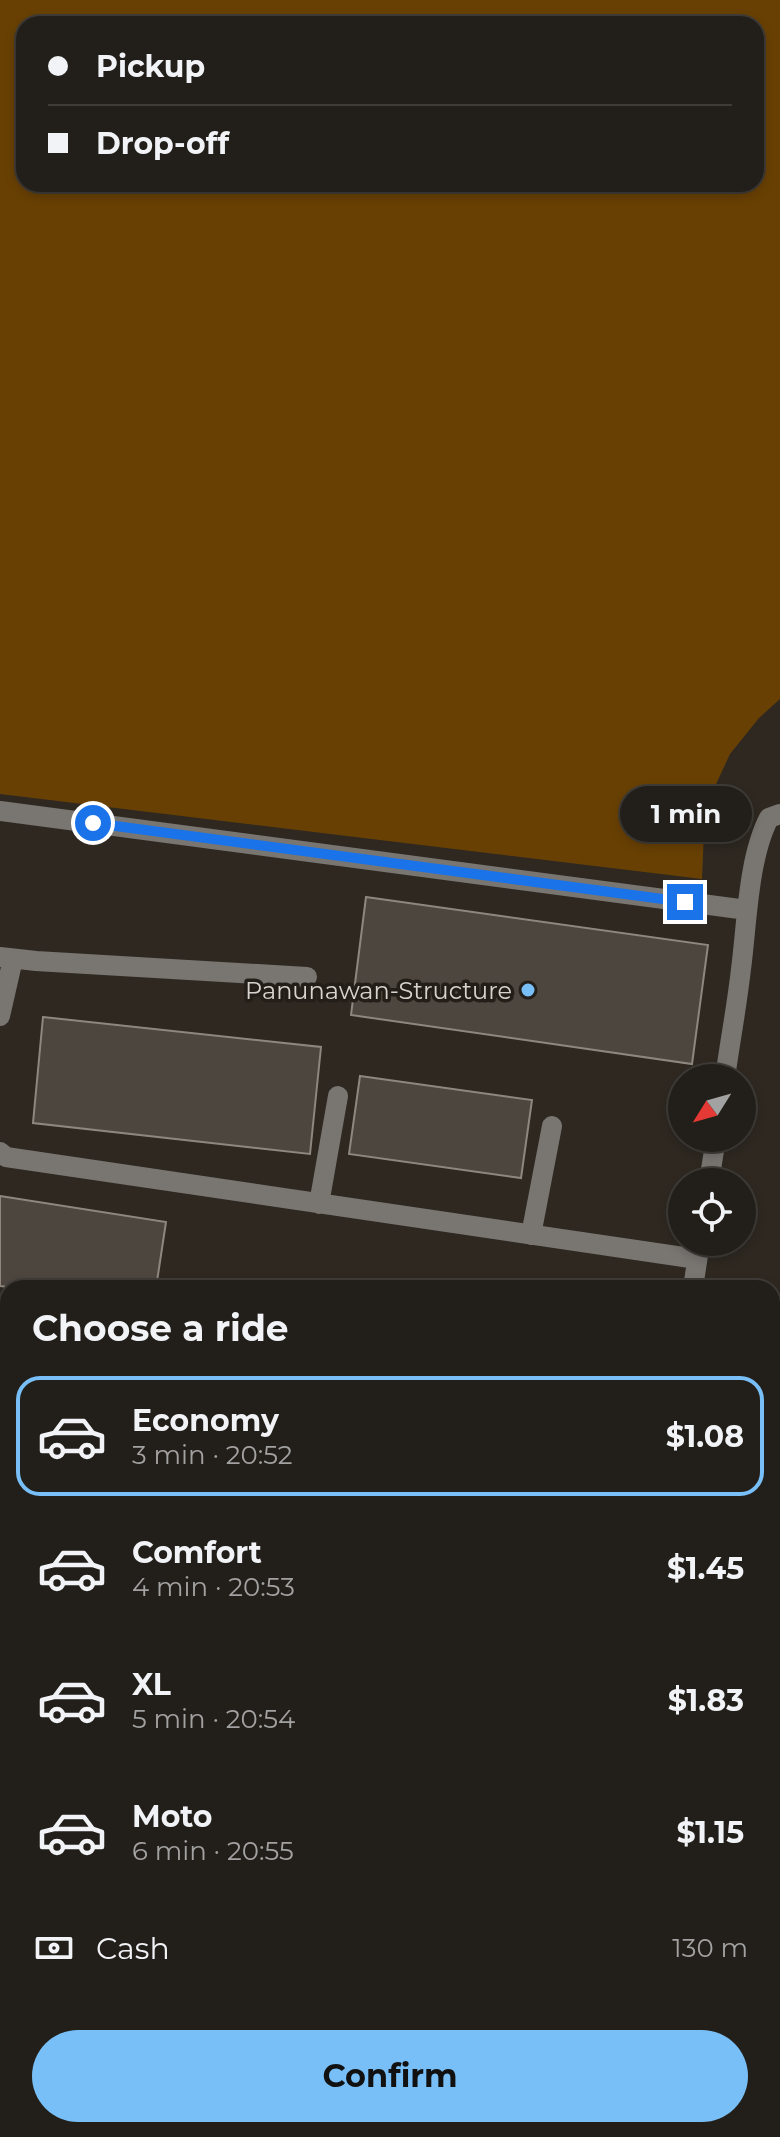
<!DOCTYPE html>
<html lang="en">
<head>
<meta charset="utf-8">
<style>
	body { margin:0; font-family:Montserrat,sans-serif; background:#2e2b26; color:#f1f3f6; height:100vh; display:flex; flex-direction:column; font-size:30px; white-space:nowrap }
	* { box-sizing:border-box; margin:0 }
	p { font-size:26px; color:#a2a2a2 }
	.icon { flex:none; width:44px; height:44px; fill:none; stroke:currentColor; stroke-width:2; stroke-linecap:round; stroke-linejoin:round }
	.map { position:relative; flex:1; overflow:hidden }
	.drawer { position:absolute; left:0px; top:1280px; width:780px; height:858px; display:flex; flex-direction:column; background:#221e19; border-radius:24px 24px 0 0; box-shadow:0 4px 12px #0003,0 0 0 2px #3f3c38 }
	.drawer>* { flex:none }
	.banner { position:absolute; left:16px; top:16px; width:748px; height:176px; border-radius:24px; box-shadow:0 4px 12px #0003,0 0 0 2px #3f3c38; display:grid; align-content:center; height:176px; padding:0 32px; background:#221e19 }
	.needle { width:52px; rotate:233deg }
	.controls { position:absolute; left:668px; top:1064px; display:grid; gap:16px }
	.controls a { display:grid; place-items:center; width:88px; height:88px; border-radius:50%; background:#221e19; box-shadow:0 4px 12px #0003,0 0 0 2px #3f3c38; font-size:40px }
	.end { position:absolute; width:36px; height:36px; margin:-18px; border:10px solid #1a73e8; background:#fff; box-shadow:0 0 0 4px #fff }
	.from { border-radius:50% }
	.bubble { position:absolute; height:56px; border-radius:28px; background:#221e19; box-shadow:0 4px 12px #0003,0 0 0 2px #3f3c38; font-size:26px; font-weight:700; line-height:56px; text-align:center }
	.banner b { display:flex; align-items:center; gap:28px; height:76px; font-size:30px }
	.banner b+b { border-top:2px solid #3f3c38 }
	.banner i { width:20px; height:20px; background:#f1f3f6 }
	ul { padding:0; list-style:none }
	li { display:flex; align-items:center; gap:24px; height:120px; margin:0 16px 12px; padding:0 16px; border:4px solid transparent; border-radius:24px }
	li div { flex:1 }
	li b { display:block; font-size:30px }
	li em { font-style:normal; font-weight:700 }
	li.current { border-color:#78bff7 }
	li>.icon { width:72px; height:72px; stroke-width:1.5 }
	h2 { padding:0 32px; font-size:36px; line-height:96px }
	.pay { display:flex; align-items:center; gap:20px; height:88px; padding:0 32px; font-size:30px }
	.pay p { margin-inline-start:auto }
	.primary-button { display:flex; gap:16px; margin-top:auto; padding:16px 32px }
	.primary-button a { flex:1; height:92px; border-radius:48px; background:#78bff7; color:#111; font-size:32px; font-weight:700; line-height:92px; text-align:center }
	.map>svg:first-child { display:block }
	.green { fill:#684004; fill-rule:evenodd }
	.building { fill:#4d463f; stroke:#8e877f; stroke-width:2 }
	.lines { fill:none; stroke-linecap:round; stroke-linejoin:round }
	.minor { stroke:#797672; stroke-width:20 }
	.route { stroke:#1a73e8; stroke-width:10 }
	.poi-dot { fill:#78bff7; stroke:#241e18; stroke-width:3 }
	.labels { text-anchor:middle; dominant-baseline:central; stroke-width:7; stroke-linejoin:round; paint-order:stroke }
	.poi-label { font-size:24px; fill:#d7d3ce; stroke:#241e18; text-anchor:end }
</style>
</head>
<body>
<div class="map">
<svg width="780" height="2137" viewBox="0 0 780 2137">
	<rect width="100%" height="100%" fill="#2e2821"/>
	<path class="green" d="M0,0H780V699L759,718L730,754L705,808L702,879L0,794ZM24,24H756V184H24Z"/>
	<path class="building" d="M366,897L708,945L692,1064L351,1015Z
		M43,1017L321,1047L310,1154L33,1123Z
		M360,1076L532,1100L521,1178L349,1154Z
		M0,1196L166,1222L156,1288H15L0,1286Z
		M407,1280L477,1288H406Z
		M0,1810L8,1811V2130H104L103,2137H0Z
		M772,1964L780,1966V2109L772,2107Z
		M192,2130H387L386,2137H191Z"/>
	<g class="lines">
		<path class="minor" d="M0,811L747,910
			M0,957L36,961L307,977
			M0,1016L13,959
			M725,1078C730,1042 737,1005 741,969C747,924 748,858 769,818L780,814
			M0,1152L6,1157L697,1259
			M709,1182L716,1138
			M319,1204L338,1096
			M531,1235L552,1126
			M693,1288L700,1242
			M772,1554L780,1555
			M772,1610L780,1611
			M772,1679L780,1680
			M0,1779L8,1780
			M772,1801L780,1802
			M772,1880L780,1881
			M160,2137L161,2130"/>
	</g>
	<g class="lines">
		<path class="route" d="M93,823L685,902"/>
	</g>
	<circle class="poi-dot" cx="528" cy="990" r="8"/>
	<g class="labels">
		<g class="poi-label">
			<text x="512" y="990">Panunawan-Structure</text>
		</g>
	</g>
</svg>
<div class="controls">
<a><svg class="needle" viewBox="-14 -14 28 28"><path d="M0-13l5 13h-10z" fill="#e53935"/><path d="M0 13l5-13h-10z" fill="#a2a2a2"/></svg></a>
<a><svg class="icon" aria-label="locate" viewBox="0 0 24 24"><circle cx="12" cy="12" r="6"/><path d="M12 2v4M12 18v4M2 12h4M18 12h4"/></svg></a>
</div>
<i class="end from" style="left:93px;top:823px"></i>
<i class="end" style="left:685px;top:902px"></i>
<div class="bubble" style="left:620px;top:786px;width:132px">1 min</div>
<div class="banner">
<b><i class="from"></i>Pickup</b>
<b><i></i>Drop-off</b>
</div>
<section class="drawer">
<h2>Choose a ride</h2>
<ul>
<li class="current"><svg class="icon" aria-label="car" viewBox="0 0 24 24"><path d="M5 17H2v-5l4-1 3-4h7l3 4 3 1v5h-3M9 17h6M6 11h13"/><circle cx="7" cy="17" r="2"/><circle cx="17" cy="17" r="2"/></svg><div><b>Economy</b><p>3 min · 20:52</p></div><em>$1.08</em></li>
<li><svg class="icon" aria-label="car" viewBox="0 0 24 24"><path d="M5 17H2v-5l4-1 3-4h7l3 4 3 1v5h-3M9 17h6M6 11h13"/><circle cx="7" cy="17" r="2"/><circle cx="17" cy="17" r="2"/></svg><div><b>Comfort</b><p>4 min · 20:53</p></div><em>$1.45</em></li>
<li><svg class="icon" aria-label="car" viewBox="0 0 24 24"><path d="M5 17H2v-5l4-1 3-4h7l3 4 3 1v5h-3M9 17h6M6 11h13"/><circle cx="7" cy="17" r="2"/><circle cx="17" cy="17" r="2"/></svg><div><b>XL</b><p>5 min · 20:54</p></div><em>$1.83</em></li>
<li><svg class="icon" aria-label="car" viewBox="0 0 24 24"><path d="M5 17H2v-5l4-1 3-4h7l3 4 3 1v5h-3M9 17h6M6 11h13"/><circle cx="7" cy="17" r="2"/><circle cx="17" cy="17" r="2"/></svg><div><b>Moto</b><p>6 min · 20:55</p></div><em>$1.15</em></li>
</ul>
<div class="pay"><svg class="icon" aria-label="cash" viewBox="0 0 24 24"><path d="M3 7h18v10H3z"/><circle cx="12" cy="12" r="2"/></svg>Cash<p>130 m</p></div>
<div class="primary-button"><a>Confirm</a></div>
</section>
</div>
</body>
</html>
